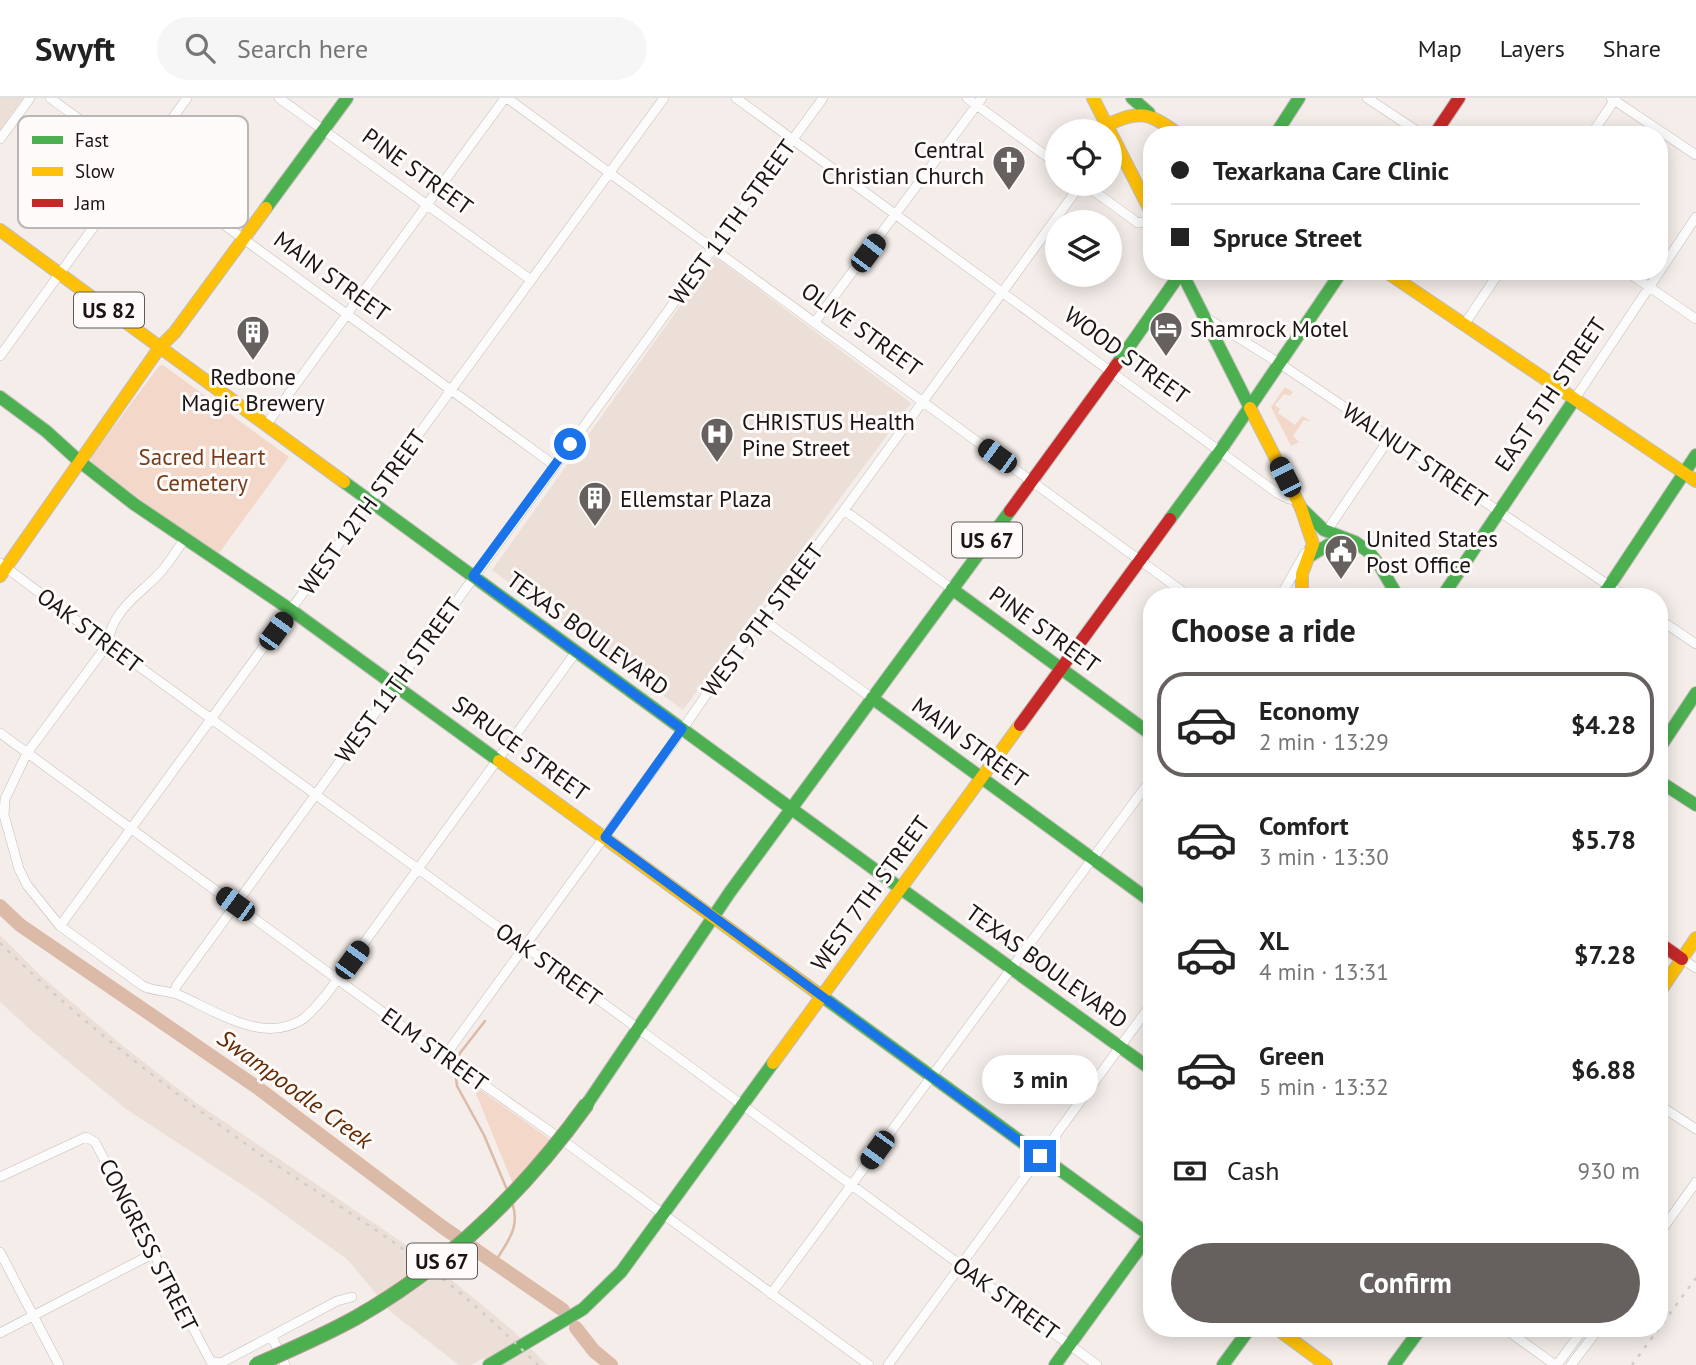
<!DOCTYPE html>
<html lang="en">
<head>
<meta charset="utf-8">
<style>
	body { margin:0; font-family:"PT Sans",sans-serif; background:#f6f6f6; color:#222; height:100vh; display:flex; flex-direction:column; font-size:26px; white-space:nowrap }
	* { box-sizing:border-box; margin:0 }
	p { font-size:23px; color:#767676 }
	.icon { flex:none; width:38px; height:38px; fill:none; stroke:currentColor; stroke-width:2; stroke-linecap:round; stroke-linejoin:round }
	.map { position:relative; flex:1; overflow:hidden }
	.sheet { position:absolute; left:1143px; top:490px; width:525px; height:749px; display:flex; flex-direction:column; background:#fff; border-radius:28px; box-shadow:0 4px 18px #0003 }
	.sheet>* { flex:none }
	.top-card { position:absolute; left:1143px; top:28px; width:525px; height:154px; border-radius:28px; box-shadow:0 4px 18px #0003; display:grid; align-content:center; height:154px; padding:0 28px; background:#fff }
	.fabs { position:absolute; left:1045px; top:21px; display:grid; gap:14px }
	.fabs a { display:grid; place-items:center; width:77px; height:77px; border-radius:50%; background:#fff; box-shadow:0 4px 18px #0003; font-size:35px }
	.end { position:absolute; width:32px; height:32px; margin:-16px; border:9px solid #1a73e8; background:#fff; box-shadow:0 0 0 4px #fff }
	.from { border-radius:50% }
	.bubble { position:absolute; height:49px; border-radius:24px; background:#fff; box-shadow:0 4px 18px #0003; font-size:23px; font-weight:800; line-height:49px; text-align:center }
	.car { position:absolute; width:21px; height:42px; margin:-21px -10px; border-radius:9px; box-shadow:0 0 5px 2px #0007; background:linear-gradient(#222 24%,#8ab4d8 0 40%,#222 0 76%,#8ab4d8 0 86%,#222 0) }
	.top-card b { display:flex; align-items:center; gap:24px; height:66px; font-size:26px }
	.top-card b+b { border-top:2px solid #e0e0e0 }
	.top-card i { width:18px; height:18px; background:#222 }
	ul { padding:0; list-style:none }
	li { display:flex; align-items:center; gap:21px; height:105px; margin:0 14px 10px; padding:0 14px; border:4px solid transparent; border-radius:28px }
	li div { flex:1 }
	li b { display:block; font-size:26px }
	li em { font-style:normal; font-weight:800 }
	li.on { border-color:#66615e }
	li>.icon { width:63px; height:63px; stroke-width:1.5 }
	h2 { padding:0 28px; font-size:32px; line-height:84px }
	.pay { display:flex; align-items:center; gap:18px; height:77px; padding:0 28px; font-size:26px }
	.pay p { margin-inline-start:auto }
	.cta { display:flex; gap:14px; margin-top:auto; padding:14px 28px }
	.cta a { flex:1; height:80px; border-radius:42px; background:#66615e; color:#fff; font-size:28px; font-weight:800; line-height:80px; text-align:center }
	header { display:flex; align-items:center; gap:42px; box-sizing:border-box; height:98px; padding:0 35px; background:#fff; border-bottom:2px solid #e0e0e0 }
	header strong { font-size:33px }
	nav { display:flex; gap:38px; margin-inline-start:auto; font-size:24px }
	.search { width:490px; height:63px; background:#f6f6f6; display:flex; align-items:center; gap:18px; box-sizing:border-box; padding:0 24px; border-radius:38px; color:#767676; font-size:26px }
	.map>svg:first-child { display:block }
	.built { fill:#ecdfd7 }
	.green { fill:#f3d8ca }
	.lines { fill:none; stroke-linecap:round; stroke-linejoin:round }
	.stream { stroke:#dcbaa8; stroke-width:2.5 }
	.river { stroke:#dcbaa8; stroke-width:14 }
	.street-casing { stroke:#c2bdba; stroke-width:10 }
	.fast-casing { stroke:#c2bdba; stroke-width:14 }
	.slow-casing { stroke:#c2bdba; stroke-width:14 }
	.jam-casing { stroke:#c2bdba; stroke-width:14 }
	.street { stroke:#fdfcfc; stroke-width:9 }
	.fast { stroke:#4caf50; stroke-width:12 }
	.slow { stroke:#ffc107; stroke-width:12 }
	.jam { stroke:#c62828; stroke-width:12 }
	.rail { stroke:#d0cecd; stroke-width:2.5; stroke-dasharray:3.5 7; stroke-linecap:butt }
	.fast-bridge-casing { stroke:#ad9b8f; stroke-width:16; stroke-linecap:butt }
	.fast-bridge { stroke:#4caf50; stroke-width:14 }
	.route { stroke:#1a73e8; stroke-width:9 }
	.labels { text-anchor:middle; dominant-baseline:central; stroke-width:6; stroke-linejoin:round; paint-order:stroke }
	.shield { fill:#fefbfa; stroke:#5e5a58; stroke-width:2 }
	.shield-label { font-size:21px; font-weight:bold; fill:#191513 }
	.poi-label { font-size:23px; fill:#191513; stroke:#fefbfa; text-anchor:start }
	.street-label { font-size:23px; fill:#191513; stroke:#fefbfa }
	.park-label { font-size:23px; fill:#773d1a; stroke:#fefbfa }
	.water-label { font-size:24px; font-style:italic; fill:#622b03; stroke:#fefbfa }
	.key { fill:#fefbfa; stroke:#b9b6b5; stroke-width:2 }
	.key-label { font-size:19px; fill:#191513 }
</style>
</head>
<body>
<header>
<strong>Swyft</strong>
<div class="search"><svg class="icon" aria-label="search" viewBox="0 0 24 24"><circle cx="10" cy="10" r="6"/><path d="M15 15l6 6"/></svg>Search here</div>
<nav><a>Map</a><a>Layers</a><a>Share</a></nav>
</header>
<div class="map">
<svg width="1696" height="1267" viewBox="0 0 1696 1267">
	<rect width="100%" height="100%" fill="#f4ede9"/>
	<path class="built" d="M0,0H23L0,32Z
		M715,159L911,305L683,612L492,472Z
		M0,837L41,878L123,948L195,1004L424,1159L511,1231L547,1267H490L484,1260L471,1267H459L391,1214L348,1162L256,1096L126,1011L34,935L0,904Z"/>
	<path class="green" d="M163,267L289,359L217,458L92,366L91,359L159,268Z
		M1285,289L1293,294L1290,298L1284,296L1275,307L1280,311L1278,315L1295,327L1302,318L1311,323L1304,322L1293,338L1299,344L1291,348L1271,309Z
		M472,986L551,1042L513,1086Z"/>
	<g class="lines">
		<path class="stream" d="M458,963L460,955L485,923
			M456,980L457,988L484,1037L508,1094
			M494,1166C507,1143 521,1131 512,1104"/>
		<path class="river" d="M0,808L20,827L258,990L441,1128L563,1212
			M576,1230L594,1253L611,1267"/>
		<defs>
			<path id="street" d="M50,0L554,367
				M279,0L531,182
				M507,0L1190,499
				M736,0L1277,395L1289,401L1297,402
				M967,0L1057,66
				M1367,0L1423,37
				M1611,0L1696,57
				M1591,37L1616,0
				M0,41L30,0
				M1084,86L1138,125L1152,122
				M1626,173L1696,221
				M1205,219L1279,265L1626,499
				M815,224L982,0
				M1464,227L1500,173
				M0,258L187,0
				M1574,302L1696,119
				M266,327L505,0
				M844,412L952,491
				M1326,434L1389,341
				M184,442C176,453 168,467 158,477C137,498 111,514 108,546L27,655L5,701L4,717L19,771L27,787L60,828L143,888C155,894 168,892 179,897C216,913 263,947 303,921C311,915 319,905 326,897L576,554
				M0,465L108,546L636,929L1097,1267
				M1280,499L1305,455
				M762,521L872,600
				M1659,521L1696,546
				M0,635L444,959L558,1039L869,1267
				M60,828L664,0
				M1682,861L1696,870
				M174,894L177,887L823,0
				M444,959L675,642L722,574L844,412L1081,86
				M1659,1007L1696,1031
				M0,1079L86,1039L95,1044L211,1264L221,1265L337,1203L352,1199
				M1659,1136L1696,1084
				M0,1154L59,1267
				M771,1196L1152,680
				M1504,1230L1555,1267
				M0,1235L154,1155
				M272,1239L285,1267
				M888,1267L1152,905
				M1557,1267L1584,1230
				M1571,1267L1599,1230"/>
			<path id="fast" d="M1132,0L1149,15
				M1275,37L1299,0
				M266,110L347,0
				M1181,173L1250,310
				M1117,266L1182,173
				M0,299L46,333L79,363L134,406L291,512L499,663
				M344,384L900,790
				M1301,410L1324,432L1355,444L1369,454L1380,468L1398,499
				M1170,421L1220,353L1342,173
				M1310,458L1328,447L1349,444
				M952,491L1152,637
				M1442,499L1574,302
				M1602,499L1696,357
				M872,600L1152,804
				M1659,651L1696,595
				M1659,683L1696,707
				M900,790L1152,972
				M816,894L1152,1139
				M587,1006L730,794L1010,413
				M489,1267L583,1211L621,1174L773,965
				M1055,1267L1152,1133
				M1223,1267L1250,1230
				M1394,1267L1421,1230"/>
			<path id="slow" d="M1093,0L1152,116
				M1107,27C1142,10 1150,16 1180,37
				M0,132L344,384
				M1385,173L1696,383
				M1250,310L1301,410L1313,446L1302,476V499
				M0,478L160,249L175,234L266,110
				M499,663L816,894
				M1659,895L1696,840
				M773,965L1020,627
				M1276,1230L1326,1267"/>
			<path id="jam" d="M1434,37L1459,0
				M1010,413L1117,266
				M1020,627L1170,421
				M1659,845L1682,861"/>
		</defs>
		<use href="#street" class="street-casing"/>
		<use href="#fast" class="fast-casing"/>
		<use href="#slow" class="slow-casing"/>
		<use href="#jam" class="jam-casing"/>
		<use href="#street" class="street"/>
		<use href="#fast" class="fast"/>
		<use href="#slow" class="slow"/>
		<use href="#jam" class="jam"/>
		<path class="rail" d="M0,845C80,924 168,991 260,1056C311,1091 364,1122 414,1159C459,1191 499,1229 538,1267
			M1632,1267L1696,1180"/>
		<defs>
			<path id="fast-bridge" d="M256,1267C290,1252 325,1237 357,1219C450,1166 525,1092 587,1006"/>
		</defs>
		<use href="#fast-bridge" class="fast-bridge-casing"/>
		<use href="#fast-bridge" class="fast-bridge"/>
	</g>
	<g class="lines">
		<path class="route" d="M570,346L473,478L682,631L605,739L1040,1058"/>
	</g>
	<defs>
		<symbol id="church-pin" viewBox="-11 -11 22 30"><path d="M0 17L-7.5 6A9.5 9.5 0 1 1 7.5 6Z" fill="#66615e" stroke="#fefbfa"/><path d="M-1.2-6h2.4v3.5h3.3v2.4h-3.3V6h-2.4V-.1h-3.3v-2.4h3.3Z" fill="#fff"/></symbol>
		<symbol id="hotel-pin" viewBox="-11 -11 22 30"><path d="M0 17L-7.5 6A9.5 9.5 0 1 1 7.5 6Z" fill="#66615e" stroke="#fefbfa"/><path d="M-6-4.5h1.5V1H6V5H4.5V3h-9V5H-6ZM-4 0a1.8 1.8 0 1 1 3.6 0ZM.5 0V-2.5h3Q6-2.5 6 0Z" fill="#fff"/></symbol>
		<symbol id="building-pin" viewBox="-11 -11 22 30"><path d="M0 17L-7.5 6A9.5 9.5 0 1 1 7.5 6Z" fill="#66615e" stroke="#fefbfa"/><path d="M-4-6H4V6H1V3H-1V6H-4ZM-2.5-4.3h1.7v1.8h-1.7ZM.8-4.3h1.7v1.8H.8ZM-2.5-1h1.7V.8h-1.7ZM.8-1h1.7V.8H.8Z" fill="#fff"/></symbol>
		<symbol id="hospital-pin" viewBox="-11 -11 22 30"><path d="M0 17L-7.5 6A9.5 9.5 0 1 1 7.5 6Z" fill="#66615e" stroke="#fefbfa"/><path d="M-5-5h3v3.5h4V-5h3V5h-3V1.5h-4V5h-3Z" fill="#fff"/></symbol>
		<symbol id="civic-pin" viewBox="-11 -11 22 30"><path d="M0 17L-7.5 6A9.5 9.5 0 1 1 7.5 6Z" fill="#66615e" stroke="#fefbfa"/><path d="M-.6-6.5H3V-4.5H.6V-3L4-1V1h2V6H-6V1h2V-1L-.6-3ZM-1.2 2.5V6h2.4V2.5Z" fill="#fff"/></symbol>
	</defs>
	<g fill-rule="evenodd">
		<use href="#church-pin" x="990" y="45" width="38" height="52"/>
		<use href="#hotel-pin" x="1147" y="211" width="38" height="52"/>
		<use href="#building-pin" x="234" y="215" width="38" height="52"/>
		<use href="#hospital-pin" x="698" y="317" width="38" height="52"/>
		<use href="#building-pin" x="576" y="381" width="38" height="52"/>
		<use href="#civic-pin" x="1322" y="434" width="38" height="52"/>
	</g>
	<g class="labels">
		<g class="shield">
			<rect x="74" y="194.5" width="70" height="35" rx="5"/>
			<rect x="952" y="424.5" width="70" height="35" rx="5"/>
			<rect x="407" y="1145.5" width="70" height="35" rx="5"/>
		</g>
		<g class="shield-label">
			<text x="109" y="212">US 82</text>
			<text x="987" y="442">US 67</text>
			<text x="442" y="1163">US 67</text>
		</g>
		<g class="poi-label">
			<text x="984" y="51" text-anchor="end">Central<tspan x="984" dy="26">Christian Church</tspan></text>
			<text x="1190" y="230">Shamrock Motel</text>
			<text x="253" y="278" text-anchor="middle">Redbone<tspan x="253" dy="26">Magic Brewery</tspan></text>
			<text x="742" y="323">CHRISTUS Health<tspan x="742" dy="26">Pine Street</tspan></text>
			<text x="620" y="400">Ellemstar Plaza</text>
			<text x="1366" y="440">United States<tspan x="1366" dy="26">Post Office</tspan></text>
		</g>
		<g class="street-label">
			<text transform="translate(418 73) rotate(36)">PINE STREET</text>
			<text transform="translate(732 124) rotate(-54)">WEST 11TH STREET</text>
			<text transform="translate(332 178) rotate(36)">MAIN STREET</text>
			<text transform="translate(862 231) rotate(36)">OLIVE STREET</text>
			<text transform="translate(1127 257) rotate(36)">WOOD STREET</text>
			<text transform="translate(1550 296) rotate(-56)">EAST 5TH STREET</text>
			<text transform="translate(1415 357) rotate(34)">WALNUT STREET</text>
			<text transform="translate(362 414) rotate(-54)">WEST 12TH STREET</text>
			<text transform="translate(762 522) rotate(-53)">WEST 9TH STREET</text>
			<text transform="translate(1045 531) rotate(36)">PINE STREET</text>
			<text transform="translate(90 532) rotate(37)">OAK STREET</text>
			<text transform="translate(588 535) rotate(36)">TEXAS BOULEVARD</text>
			<text transform="translate(398 582) rotate(-54)">WEST 11TH STREET</text>
			<text transform="translate(970 644) rotate(36)">MAIN STREET</text>
			<text transform="translate(521 650) rotate(36)">SPRUCE STREET</text>
			<text transform="translate(870 795) rotate(-54)">WEST 7TH STREET</text>
			<text transform="translate(549 866) rotate(36)">OAK STREET</text>
			<text transform="translate(1047 868) rotate(36)">TEXAS BOULEVARD</text>
			<text transform="translate(435 951) rotate(36)">ELM STREET</text>
			<text transform="translate(149 1147) rotate(63)">CONGRESS STREET</text>
			<text transform="translate(1006 1200) rotate(36)">OAK STREET</text>
		</g>
		<g class="park-label">
			<text x="202" y="358">Sacred Heart<tspan x="202" dy="26">Cemetery</tspan></text>
		</g>
		<g class="water-label">
			<text transform="translate(295 991) rotate(36)">Swampoodle Creek</text>
		</g>
	</g>
	<rect x="18" y="18" width="230" height="112" rx="10" class="key"/>
	<rect x="32" y="38" width="31" height="8" fill="#4caf50"/>
	<rect x="32" y="69" width="31" height="9" fill="#ffc107"/>
	<rect x="32" y="101" width="31" height="8" fill="#c62828"/>
	<g class="key-label">
		<text x="75" y="49">Fast</text>
		<text x="75" y="80">Slow</text>
		<text x="75" y="112">Jam</text>
	</g>
</svg>
<div class="fabs">
<a><svg class="icon" aria-label="locate" viewBox="0 0 24 24"><circle cx="12" cy="12" r="6"/><path d="M12 2v4M12 18v4M2 12h4M18 12h4"/></svg></a>
<a><svg class="icon" aria-label="layers" viewBox="0 0 24 24"><path d="M12 4l9 5-9 5-9-5zM3 14l9 5 9-5"/></svg></a>
</div>
<i class="end from" style="left:570px;top:346px"></i>
<i class="end" style="left:1040px;top:1058px"></i>
<div class="bubble" style="left:982px;top:957px;width:116px">3 min</div>
<i class="car" style="left:868px;top:155px;rotate:37deg"></i>
<i class="car" style="left:997px;top:358px;rotate:306deg"></i>
<i class="car" style="left:1285px;top:379px;rotate:333deg"></i>
<i class="car" style="left:276px;top:533px;rotate:36deg"></i>
<i class="car" style="left:235px;top:806px;rotate:306deg"></i>
<i class="car" style="left:352px;top:862px;rotate:36deg"></i>
<i class="car" style="left:877px;top:1052px;rotate:216deg"></i>
<div class="top-card">
<b><i class="from"></i>Texarkana Care Clinic</b>
<b><i></i>Spruce Street</b>
</div>
<section class="sheet">
<h2>Choose a ride</h2>
<ul>
<li class="on"><svg class="icon" aria-label="car" viewBox="0 0 24 24"><path d="M5 17H2v-5l4-1 3-4h7l3 4 3 1v5h-3M9 17h6M6 11h13"/><circle cx="7" cy="17" r="2"/><circle cx="17" cy="17" r="2"/></svg><div><b>Economy</b><p>2 min · 13:29</p></div><em>$4.28</em></li>
<li><svg class="icon" aria-label="car" viewBox="0 0 24 24"><path d="M5 17H2v-5l4-1 3-4h7l3 4 3 1v5h-3M9 17h6M6 11h13"/><circle cx="7" cy="17" r="2"/><circle cx="17" cy="17" r="2"/></svg><div><b>Comfort</b><p>3 min · 13:30</p></div><em>$5.78</em></li>
<li><svg class="icon" aria-label="car" viewBox="0 0 24 24"><path d="M5 17H2v-5l4-1 3-4h7l3 4 3 1v5h-3M9 17h6M6 11h13"/><circle cx="7" cy="17" r="2"/><circle cx="17" cy="17" r="2"/></svg><div><b>XL</b><p>4 min · 13:31</p></div><em>$7.28</em></li>
<li><svg class="icon" aria-label="car" viewBox="0 0 24 24"><path d="M5 17H2v-5l4-1 3-4h7l3 4 3 1v5h-3M9 17h6M6 11h13"/><circle cx="7" cy="17" r="2"/><circle cx="17" cy="17" r="2"/></svg><div><b>Green</b><p>5 min · 13:32</p></div><em>$6.88</em></li>
</ul>
<div class="pay"><svg class="icon" aria-label="cash" viewBox="0 0 24 24"><path d="M3 7h18v10H3z"/><circle cx="12" cy="12" r="2"/></svg>Cash<p>930 m</p></div>
<div class="cta"><a>Confirm</a></div>
</section>
</div>
</body>
</html>
